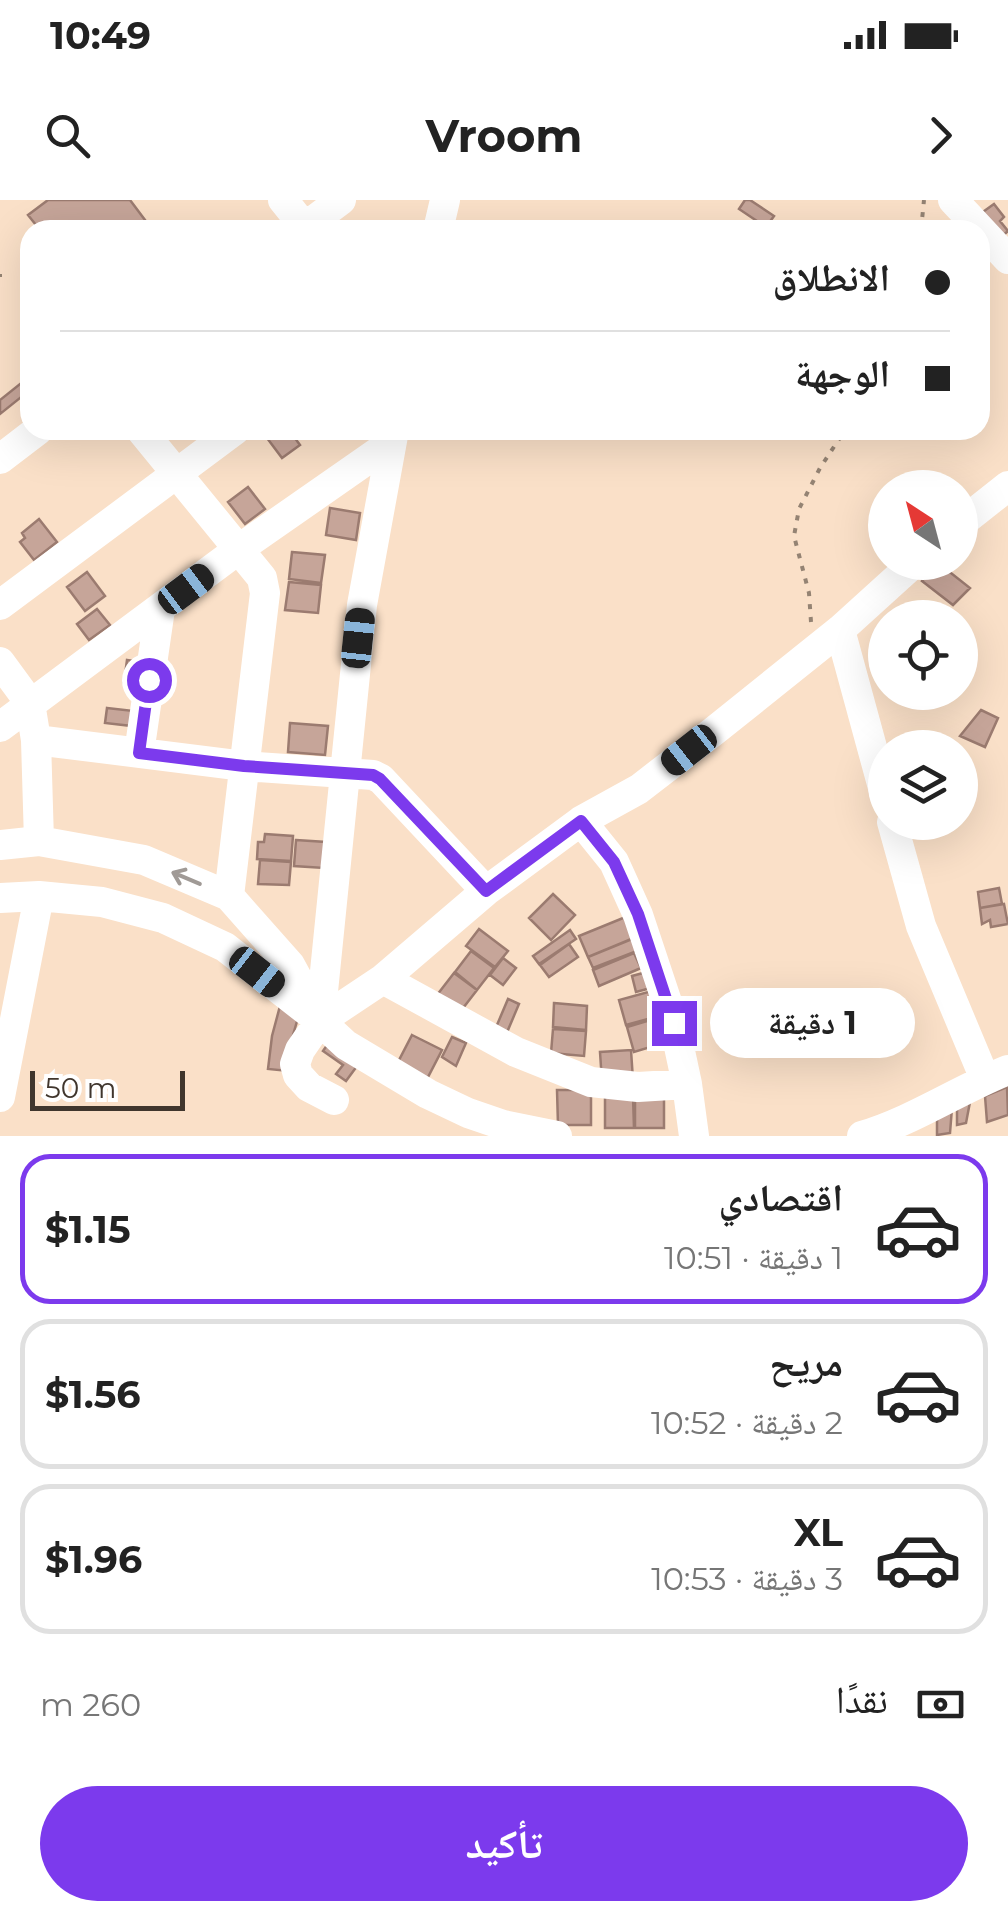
<!DOCTYPE html>
<html lang="ar">
<head>
<meta charset="utf-8">
<style>
	body { margin:0; font-family:Montserrat,"Noto Naskh Arabic",sans-serif; background:#f2f2f2; color:#222; direction:rtl; height:100vh; display:flex; flex-direction:column; font-size:38px; white-space:nowrap }
	* { box-sizing:border-box; margin:0 }
	p { font-size:32px; color:#767676 }
	.icon { flex:none; width:55px; height:55px; fill:none; stroke:currentColor; stroke-width:2; stroke-linecap:round; stroke-linejoin:round }
	.map { position:relative; height:936px; overflow:hidden; direction:ltr }
	.details { display:flex; flex-direction:column; background:#fff; flex:1 }
	.details>* { flex:none }
	.banner { position:absolute; left:20px; top:20px; width:970px; height:220px; border-radius:30px; box-shadow:0 10px 40px #0002; direction:rtl; display:grid; align-content:center; height:220px; padding:0 40px; background:#fff }
	.needle { width:65px; rotate:324deg }
	.fabs { position:absolute; left:868px; top:270px; display:grid; gap:20px }
	.fabs a { display:grid; place-items:center; width:110px; height:110px; border-radius:50%; background:#fff; box-shadow:0 10px 40px #0002; font-size:50px }
	.scale { position:absolute; left:30px; bottom:25px; width:155px; box-sizing:border-box; padding-left:10px; border:5px solid #40362d; border-top:0; font-size:28px; line-height:35px; white-space:nowrap; color:#40362d; -webkit-text-stroke:8px #fff; paint-order:stroke }
	.end { position:absolute; width:45px; height:45px; margin:-22px; border:12px solid #7c3aed; background:#fff; box-shadow:0 0 0 5px #fff }
	.from { border-radius:50% }
	.bubble { position:absolute; height:70px; border-radius:35px; background:#fff; box-shadow:0 10px 40px #0002; font-size:32px; font-weight:700; line-height:70px; text-align:center; direction:rtl }
	.car { position:absolute; width:30px; height:60px; margin:-30px -15px; border-radius:12px; box-shadow:0 0 8px 2px #0007; background:linear-gradient(#222 24%,#8ab4d8 0 40%,#222 0 76%,#8ab4d8 0 86%,#222 0) }
	.banner b { display:flex; align-items:center; gap:35px; height:95px; font-size:38px }
	.banner b+b { border-top:2px solid #e0e0e0 }
	.banner i { width:25px; height:25px; background:#222 }
	ul { padding:18px 0 0; list-style:none }
	li { display:flex; align-items:center; gap:30px; height:150px; margin:0 20px 15px; padding:0 20px; border:5px solid #e0e0e0; border-radius:30px }
	li div { flex:1 }
	li b { display:block; font-size:38px }
	li em { font-style:normal; font-weight:700 }
	li.current { border-color:#7c3aed }
	li>.icon { width:90px; height:90px; stroke-width:1.5 }
	.pay { display:flex; align-items:center; gap:25px; height:110px; padding:0 40px; font-size:38px }
	.pay p { margin-inline-start:auto }
	.button { display:flex; gap:20px; margin-top:auto; padding:20px 40px }
	.button a { flex:1; height:115px; border-radius:60px; background:#7c3aed; color:#fff; font-size:40px; font-weight:700; line-height:115px; text-align:center }
	.status { display:flex; justify-content:space-between; align-items:center; height:70px; padding:0 50px; background:#fff; direction:ltr }
	.status svg { height:28px; fill:currentColor }
	header { display:flex; justify-content:space-between; align-items:center; height:130px; padding:0 40px; background:#fff; font-size:45px; font-weight:700 }
	.map>svg:first-child { display:block }
	.building { fill:#c6a599; stroke:#9b7b70; stroke-width:2.5 }
	.lines { fill:none; stroke-linecap:round; stroke-linejoin:round }
	.path { stroke:#948373; stroke-width:4; stroke-dasharray:5 8; stroke-linecap:butt }
	.minor { stroke:#fff; stroke-width:30 }
	.oneway { stroke:#a09a96 }
	.route { stroke:#7c3aed; stroke-width:12 }
</style>
</head>
<body>
<div class="status"><b>10:49</b><svg viewBox="0 0 49 12"><path d="M0 12V9h3v3zM5 12V6h3v6zM10 12V3h3v9zM15 12V0h3v12zM26 1h20v11H26zM47 4h2v5h-2z"/></svg></div>
<header><svg class="icon" aria-label="forward" viewBox="0 0 24 24"><path d="M9 5l7 7-7 7"/></svg>Vroom<svg class="icon" aria-label="search" viewBox="0 0 24 24"><circle cx="10" cy="10" r="6"/><path d="M15 15l6 6"/></svg></header>
<div class="map">
<svg width="1008" height="936" viewBox="0 0 1008 936">
	<rect width="100%" height="100%" fill="#fae0c8"/>
	<path class="building" d="M48,0H130L145,20L131,30H40L28,15Z
		M745,0H750L774,16L766,27L739,9Z
		M994,4L1004,17L1000,21L1008,31L999,39L980,14Z
		M30,176V190L0,214V200Z
		M269,230H289L300,245L282,258L264,234Z
		M248,287L265,309L245,324L228,302Z
		M330,308L360,313L356,340L326,335Z
		M39,319L57,342L34,360L20,342L25,338L22,333Z
		M292,352L325,355L321,383L289,379Z
		M937,362L970,388L953,405L922,381Z
		M87,372L105,396L85,411L67,387Z
		M289,382L321,385L318,413L285,410Z
		M97,409L110,425L89,440L77,424Z
		M127,460L142,462L139,483L124,482Z
		M107,508L134,511L132,526L105,523Z
		M981,510L998,518L985,547L960,536Z
		M290,523L328,526L325,555L288,552Z
		M265,634L293,636L291,661L257,659L258,642H264Z
		M296,640L326,642L324,668L294,666Z
		M260,660L291,662L289,685L258,684Z
		M999,688L1002,704L980,708L978,692Z
		M553,694L575,715L551,740L529,718Z
		M1004,704L1008,724L991,727L990,720L982,724L980,708Z
		M633,714L641,735L588,757L579,736Z
		M479,729L508,751L495,767L466,746Z
		M570,730L576,739L539,764L533,756Z
		M632,739L637,751L593,768L588,757Z
		M569,744L578,757L549,777L540,765Z
		M471,751L494,768L477,790L455,772Z
		M634,753L641,768L599,786L593,770Z
		M503,758L516,768L503,785L490,775Z
		M654,770L658,786L636,792L632,776Z
		M454,773L477,790L460,812L437,795Z
		M659,789L666,814L626,825L619,800Z
		M508,799L519,804L505,837L494,832Z
		M554,803L587,806L586,830L553,827Z
		M280,806L300,811L291,842L288,871L268,869L272,836Z
		M667,815L674,840L634,852L627,827Z
		M553,829L586,831L584,856L551,853Z
		M412,835L442,850L427,879L397,864Z
		M452,837L466,843L456,866L442,857Z
		M330,841L360,862L346,881L336,874L343,865L323,851Z
		M631,850L633,880L602,882L600,852Z
		M1007,887L1008,915L987,922L985,896Z
		M557,890H591V925H558Z
		M605,896H633L634,928H605Z
		M664,896V928H635V897Z
		M970,902L966,923L957,925V908Z
		M952,908L950,933L937,935V914Z"/>
	<g class="lines">
		<path class="path" d="M921,30L924,0
			M0,74V77
			M811,422L809,393L794,336L799,309L820,268L845,230"/>
		<path class="minor" d="M283,0L307,30
			M953,0L1008,59
			M301,30L341,0
			M438,30L445,0
			M141,230L262,378L265,393L229,696
			M0,259L38,230
			M960,324L1008,286
			M0,405L235,230
			M840,430L885,595
			M0,462L30,503L36,540L39,641
			M0,527L239,349L391,243
			M36,540L244,566L373,575L381,579L486,691
			M139,553L160,409
			M581,621L614,662L638,715L674,823L687,884L694,936
			M892,622L921,726L985,879
			M0,645L39,641L144,660L229,696L290,765L314,809
			M0,698L39,696L102,702L163,718L225,747L320,821L346,845L428,894L468,913L503,925L557,936
			M383,779L516,852L591,882L638,887L687,884
			M320,821L362,405L394,230
			M0,897L39,696
			M334,900L309,887L298,875L295,864L300,850L320,821L383,779L486,691L581,621L639,589L714,531L840,430L915,362
			M862,936C913,921 958,890 1008,870"/>
	</g>
	<defs><path id="oneway-shaft" d="M-6 0H5M1.5-3L5.5 0L1.5 3" fill="none" stroke-width="1.6" stroke-linecap="round" stroke-linejoin="round" transform="scale(2.5)"/></defs>
	<use class="oneway" href="#oneway-shaft" transform="translate(186 678) rotate(-157)"/>
	<g class="lines">
		<path class="route" d="M149,480L139,553L244,566L373,575L380,579L486,691L581,621L614,662L638,714L674,823"/>
	</g>
</svg>
<div class="fabs">
<a><svg class="needle" viewBox="-14 -14 28 28"><path d="M0-13l5 13h-10z" fill="#e53935"/><path d="M0 13l5-13h-10z" fill="#767676"/></svg></a>
<a><svg class="icon" aria-label="locate" viewBox="0 0 24 24"><circle cx="12" cy="12" r="6"/><path d="M12 2v4M12 18v4M2 12h4M18 12h4"/></svg></a>
<a><svg class="icon" aria-label="layers" viewBox="0 0 24 24"><path d="M12 4l9 5-9 5-9-5zM3 14l9 5 9-5"/></svg></a>
</div>
<div class="scale">50 m</div>
<i class="end from" style="left:149px;top:480px"></i>
<i class="end" style="left:674px;top:823px"></i>
<div class="bubble" style="left:710px;top:788px;width:205px">1 دقيقة</div>
<i class="car" style="left:186px;top:389px;rotate:53deg"></i>
<i class="car" style="left:358px;top:438px;rotate:6deg"></i>
<i class="car" style="left:689px;top:550px;rotate:232deg"></i>
<i class="car" style="left:257px;top:772px;rotate:128deg"></i>
<div class="banner">
<b><i class="from"></i>الانطلاق</b>
<b><i></i>الوجهة</b>
</div>
</div>
<section class="details">
<ul>
<li class="current"><svg class="icon" aria-label="car" viewBox="0 0 24 24"><path d="M5 17H2v-5l4-1 3-4h7l3 4 3 1v5h-3M9 17h6M6 11h13"/><circle cx="7" cy="17" r="2"/><circle cx="17" cy="17" r="2"/></svg><div><b>اقتصادي</b><p>1 دقيقة · 10:51</p></div><em>$1.15</em></li>
<li><svg class="icon" aria-label="car" viewBox="0 0 24 24"><path d="M5 17H2v-5l4-1 3-4h7l3 4 3 1v5h-3M9 17h6M6 11h13"/><circle cx="7" cy="17" r="2"/><circle cx="17" cy="17" r="2"/></svg><div><b>مريح</b><p>2 دقيقة · 10:52</p></div><em>$1.56</em></li>
<li><svg class="icon" aria-label="car" viewBox="0 0 24 24"><path d="M5 17H2v-5l4-1 3-4h7l3 4 3 1v5h-3M9 17h6M6 11h13"/><circle cx="7" cy="17" r="2"/><circle cx="17" cy="17" r="2"/></svg><div><b>XL</b><p>3 دقيقة · 10:53</p></div><em>$1.96</em></li>
</ul>
<div class="pay"><svg class="icon" aria-label="cash" viewBox="0 0 24 24"><path d="M3 7h18v10H3z"/><circle cx="12" cy="12" r="2"/></svg>نقدًا<p>260 m</p></div>
<div class="button"><a>تأكيد</a></div>
</section>
</body>
</html>
